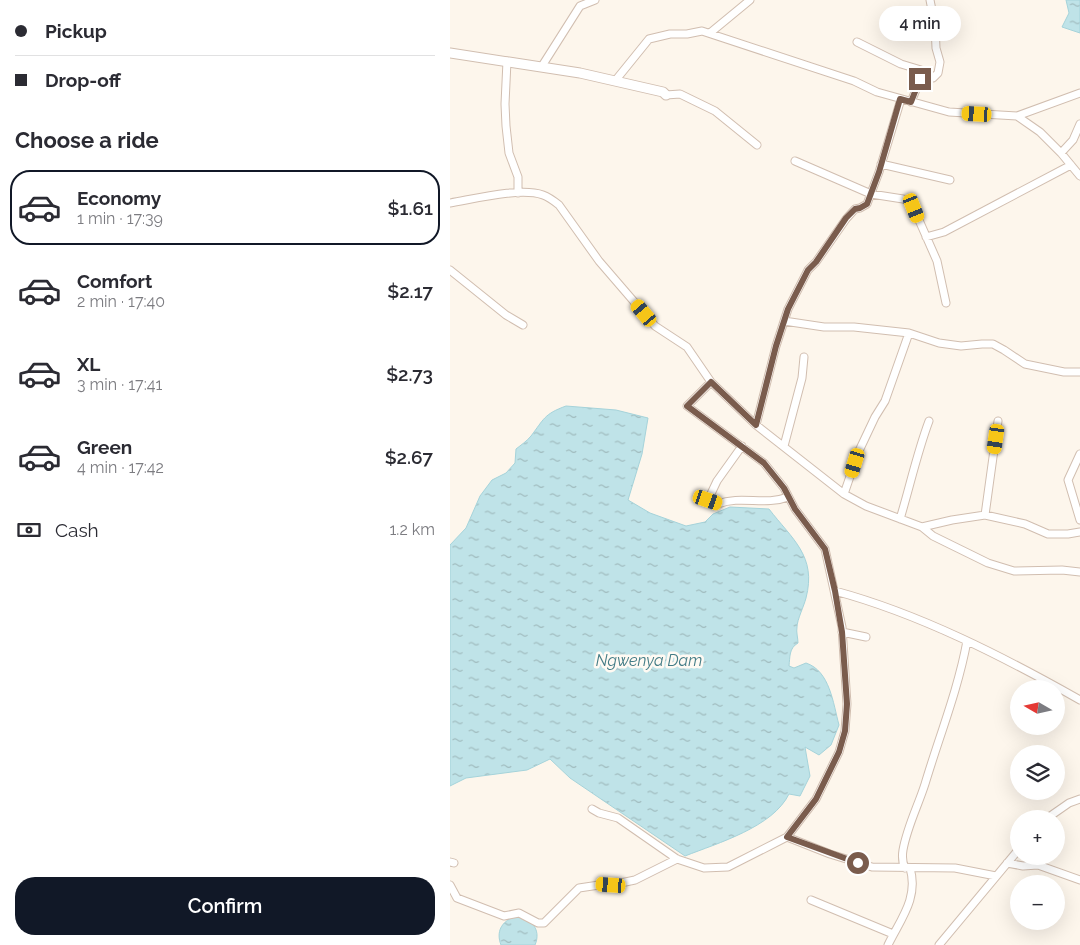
<!DOCTYPE html>
<html lang="en">
<head>
<meta charset="utf-8">
<style>
	body { margin:0; font-family:Raleway,sans-serif; background:#f2f2f3; color:#2b2b33; height:100vh; display:flex; flex-direction:column; font-size:19px; white-space:nowrap }
	* { box-sizing:border-box; margin:0 }
	p { font-size:16px; color:#7c7c81 }
	.icon { flex:none; width:28px; height:28px; fill:none; stroke:currentColor; stroke-width:2; stroke-linecap:round; stroke-linejoin:round }
	.map { position:relative; flex:1; overflow:hidden }
	.drawer { display:flex; flex-direction:column; background:#fff; width:450px }
	.drawer>* { flex:none }
	.banner { display:grid; align-content:center; height:110px; padding:0 15px; background:#fff }
	.needle { width:32px; rotate:279deg }
	.controls { position:absolute; left:560px; top:680px; display:grid; gap:10px }
	.controls a { display:grid; place-items:center; width:55px; height:55px; border-radius:50%; background:#fff; box-shadow:0 5px 20px #0002; font-size:25px }
	.end { position:absolute; width:22px; height:22px; margin:-11px; border:6px solid #7a5c4d; background:#fff; box-shadow:0 0 0 2px #fff }
	.from { border-radius:50% }
	.bubble { position:absolute; height:35px; border-radius:18px; background:#fff; box-shadow:0 5px 20px #0002; font-size:16px; font-weight:600; line-height:35px; text-align:center }
	.car { position:absolute; width:15px; height:30px; margin:-15px -8px; border-radius:6px; box-shadow:0 0 4px 1px #0007; background:linear-gradient(#f5c518 24%,#345 0 40%,#f5c518 0 76%,#345 0 86%,#f5c518 0) }
	.banner b { display:flex; align-items:center; gap:18px; height:48px; font-size:19px }
	.banner b+b { border-top:1px solid #e1e1e2 }
	.banner i { width:12px; height:12px; background:#2b2b33 }
	ul { padding:0; list-style:none }
	li { display:flex; align-items:center; gap:15px; height:75px; margin:0 10px 8px; padding:0 5px; border:2px solid transparent; border-radius:20px }
	li div { flex:1 }
	li b { display:block; font-size:19px }
	li em { font-style:normal; font-weight:600 }
	li.active { border-color:#111827 }
	li>.icon { width:45px; height:45px; stroke-width:1.5 }
	h2 { padding:0 15px; font-size:22px; line-height:60px }
	.pay { display:flex; align-items:center; gap:12px; height:55px; padding:0 15px; font-size:19px }
	.pay p { margin-inline-start:auto }
	.cta { display:flex; gap:10px; margin-top:auto; padding:10px 15px }
	.cta a { flex:1; height:58px; border-radius:20px; background:#111827; color:#fff; font-size:20px; font-weight:600; line-height:58px; text-align:center }
	main { display:flex; flex:1; min-height:0 }
	.map>svg:first-child { display:block }
	.water { fill:url(#water-ripples); stroke:#a5d3da }
	.lines { fill:none; stroke-linecap:round; stroke-linejoin:round }
	.minor-casing { stroke:#d1beb0; stroke-width:9 }
	.tertiary-casing { stroke:#d1beb0; stroke-width:11 }
	.minor { stroke:#fff; stroke-width:7 }
	.tertiary { stroke:#fff; stroke-width:9 }
	.route { stroke:#7a5c4d; stroke-width:6 }
	.labels { text-anchor:middle; dominant-baseline:central; stroke-width:5; stroke-linejoin:round; paint-order:stroke }
	.water-label { font-size:16px; font-style:italic; fill:#437c86; stroke:#fffaf3 }
</style>
</head>
<body>
<main>
<section class="drawer">
<div class="banner">
<b><i class="from"></i>Pickup</b>
<b><i></i>Drop-off</b>
</div>
<h2>Choose a ride</h2>
<ul>
<li class="active"><svg class="icon" aria-label="car" viewBox="0 0 24 24"><path d="M5 17H2v-5l4-1 3-4h7l3 4 3 1v5h-3M9 17h6M6 11h13"/><circle cx="7" cy="17" r="2"/><circle cx="17" cy="17" r="2"/></svg><div><b>Economy</b><p>1 min · 17:39</p></div><em>$1.61</em></li>
<li><svg class="icon" aria-label="car" viewBox="0 0 24 24"><path d="M5 17H2v-5l4-1 3-4h7l3 4 3 1v5h-3M9 17h6M6 11h13"/><circle cx="7" cy="17" r="2"/><circle cx="17" cy="17" r="2"/></svg><div><b>Comfort</b><p>2 min · 17:40</p></div><em>$2.17</em></li>
<li><svg class="icon" aria-label="car" viewBox="0 0 24 24"><path d="M5 17H2v-5l4-1 3-4h7l3 4 3 1v5h-3M9 17h6M6 11h13"/><circle cx="7" cy="17" r="2"/><circle cx="17" cy="17" r="2"/></svg><div><b>XL</b><p>3 min · 17:41</p></div><em>$2.73</em></li>
<li><svg class="icon" aria-label="car" viewBox="0 0 24 24"><path d="M5 17H2v-5l4-1 3-4h7l3 4 3 1v5h-3M9 17h6M6 11h13"/><circle cx="7" cy="17" r="2"/><circle cx="17" cy="17" r="2"/></svg><div><b>Green</b><p>4 min · 17:42</p></div><em>$2.67</em></li>
</ul>
<div class="pay"><svg class="icon" aria-label="cash" viewBox="0 0 24 24"><path d="M3 7h18v10H3z"/><circle cx="12" cy="12" r="2"/></svg>Cash<p>1.2 km</p></div>
<div class="cta"><a>Confirm</a></div>
</section>
<div class="map">
<svg width="630" height="945" viewBox="0 0 630 945">
	<defs>
		<pattern id="water-ripples" width="26" height="14" patternUnits="userSpaceOnUse" patternTransform="scale(1.25)"><rect width="26" height="14" fill="#bfe3e8"/><path d="M2 4q2-2 4 0t4 0M15 11q2-2 4 0t4 0" fill="none" stroke="#a0bbbe"/></pattern>
	</defs>
	<rect width="100%" height="100%" fill="#fdf6ec"/>
	<path class="water" d="M616,0H630V33L612,27L619,13Z
		M116,406L166,410L198,418L192,454L178,500L200,513L236,526L255,522L263,514L280,507L319,509C342,539 367,556 356,598C354,606 347,620 347,627C346,632 348,638 348,643C339,648 340,657 339,666L344,668L356,663C380,671 383,703 389,725L381,745L369,755L355,747L360,776L350,796L339,794C323,827 268,843 235,856L120,778L100,759L77,770L16,778L0,786V545L16,528L30,496L42,480L56,473L65,463L66,449C71,445 77,441 81,436C94,419 94,414 116,406Z
		M64,917C80,916 92,929 85,945H51C46,932 51,922 64,917Z"/>
	<g class="lines">
		<defs>
			<path id="minor" d="M260,33L300,0
				M407,42L451,64L471,70L474,73
				M57,61L55,104L56,126L59,153L68,177V193
				M92,66L130,6L145,0
				M165,81L199,39L220,34H237L252,31L404,81L427,92L499,112L567,116L590,132L611,153L630,176
				M216,95L230,94L265,111L307,145
				M461,102L472,75L474,73L483,78L488,73L490,62L486,48L485,25L480,0
				M567,116L630,93
				M611,153L623,140L630,124
				M345,161L421,194L453,199L461,202L487,261L496,303
				M431,164L500,180
				M0,203C24,199 70,187 93,195C99,197 104,201 109,205L149,261L205,326L237,347L261,382L306,425L394,494L416,506L472,527L483,536L538,563L564,571L612,570L630,572
				M476,237L494,232L621,165
				M0,270L56,315L73,325
				M334,321L374,327H404L459,333L489,343L511,346L532,344H543L554,350L575,364L614,372H630
				M306,425L326,346L338,309L358,270L366,262L396,219L405,209L410,208L417,204L429,172L451,99
				M292,446L267,481L258,500L268,504C291,495 315,506 338,497
				M334,446L352,378L354,357
				M630,454L618,480L630,520
				M394,494L408,453L425,417L435,401L459,333
				M535,515L548,421
				M450,519C460,486 467,453 479,421
				M472,527L502,520L535,515L575,524L598,534H618L630,532
				M385,591C470,614 554,657 630,700
				M392,632L416,637
				M142,809L149,813L168,818L227,859L254,868L278,867L337,837L366,799L389,752L395,731L397,704L392,627L375,549L345,509L334,488L314,463L237,406L261,382
				M596,819L619,803L630,799
				M337,837L380,854L422,867L505,868L546,876
				M0,862L4,863
				M557,863L573,866L588,865L630,880
				M455,868C452,862 452,856 453,850C457,827 468,806 475,784C489,737 508,690 517,641
				M0,885L7,898L54,916L69,913L88,923H94L129,888L149,885H161L185,880L227,859
				M361,900L443,934
				M438,945C450,920 469,898 460,868
				M489,945L569,849"/>
			<path id="tertiary" d="M0,53L130,73L213,92L216,95"/>
		</defs>
		<use href="#minor" class="minor-casing"/>
		<use href="#tertiary" class="tertiary-casing"/>
		<use href="#minor" class="minor"/>
		<use href="#tertiary" class="tertiary"/>
	</g>
	<g class="lines">
		<path class="route" d="M408,863L337,837L366,799L389,752L395,731L397,704L392,632L385,591L375,549L345,509L334,488L314,463L237,406L261,382L306,425L326,346L338,309L358,270L366,262L396,218L405,209L410,208L417,204L429,172L450,99L461,102L470,79"/>
	</g>
	<g class="labels">
		<g class="water-label">
			<text x="199" y="660">Ngwenya Dam</text>
		</g>
	</g>
</svg>
<div class="controls">
<a><svg class="needle" viewBox="-14 -14 28 28"><path d="M0-13l5 13h-10z" fill="#e53935"/><path d="M0 13l5-13h-10z" fill="#7c7c81"/></svg></a>
<a><svg class="icon" aria-label="layers" viewBox="0 0 24 24"><path d="M12 4l9 5-9 5-9-5zM3 14l9 5 9-5"/></svg></a>
<a>+</a>
<a>−</a>
</div>
<i class="end from" style="left:408px;top:863px"></i>
<i class="end" style="left:470px;top:79px"></i>
<div class="bubble" style="left:429px;top:6px;width:82px">4 min</div>
<i class="car" style="left:527px;top:114px;rotate:273deg"></i>
<i class="car" style="left:464px;top:208px;rotate:158deg"></i>
<i class="car" style="left:194px;top:313px;rotate:320deg"></i>
<i class="car" style="left:546px;top:439px;rotate:188deg"></i>
<i class="car" style="left:405px;top:463px;rotate:197deg"></i>
<i class="car" style="left:258px;top:500px;rotate:109deg"></i>
<i class="car" style="left:161px;top:885px;rotate:274deg"></i>
</div>
</main>
</body>
</html>
